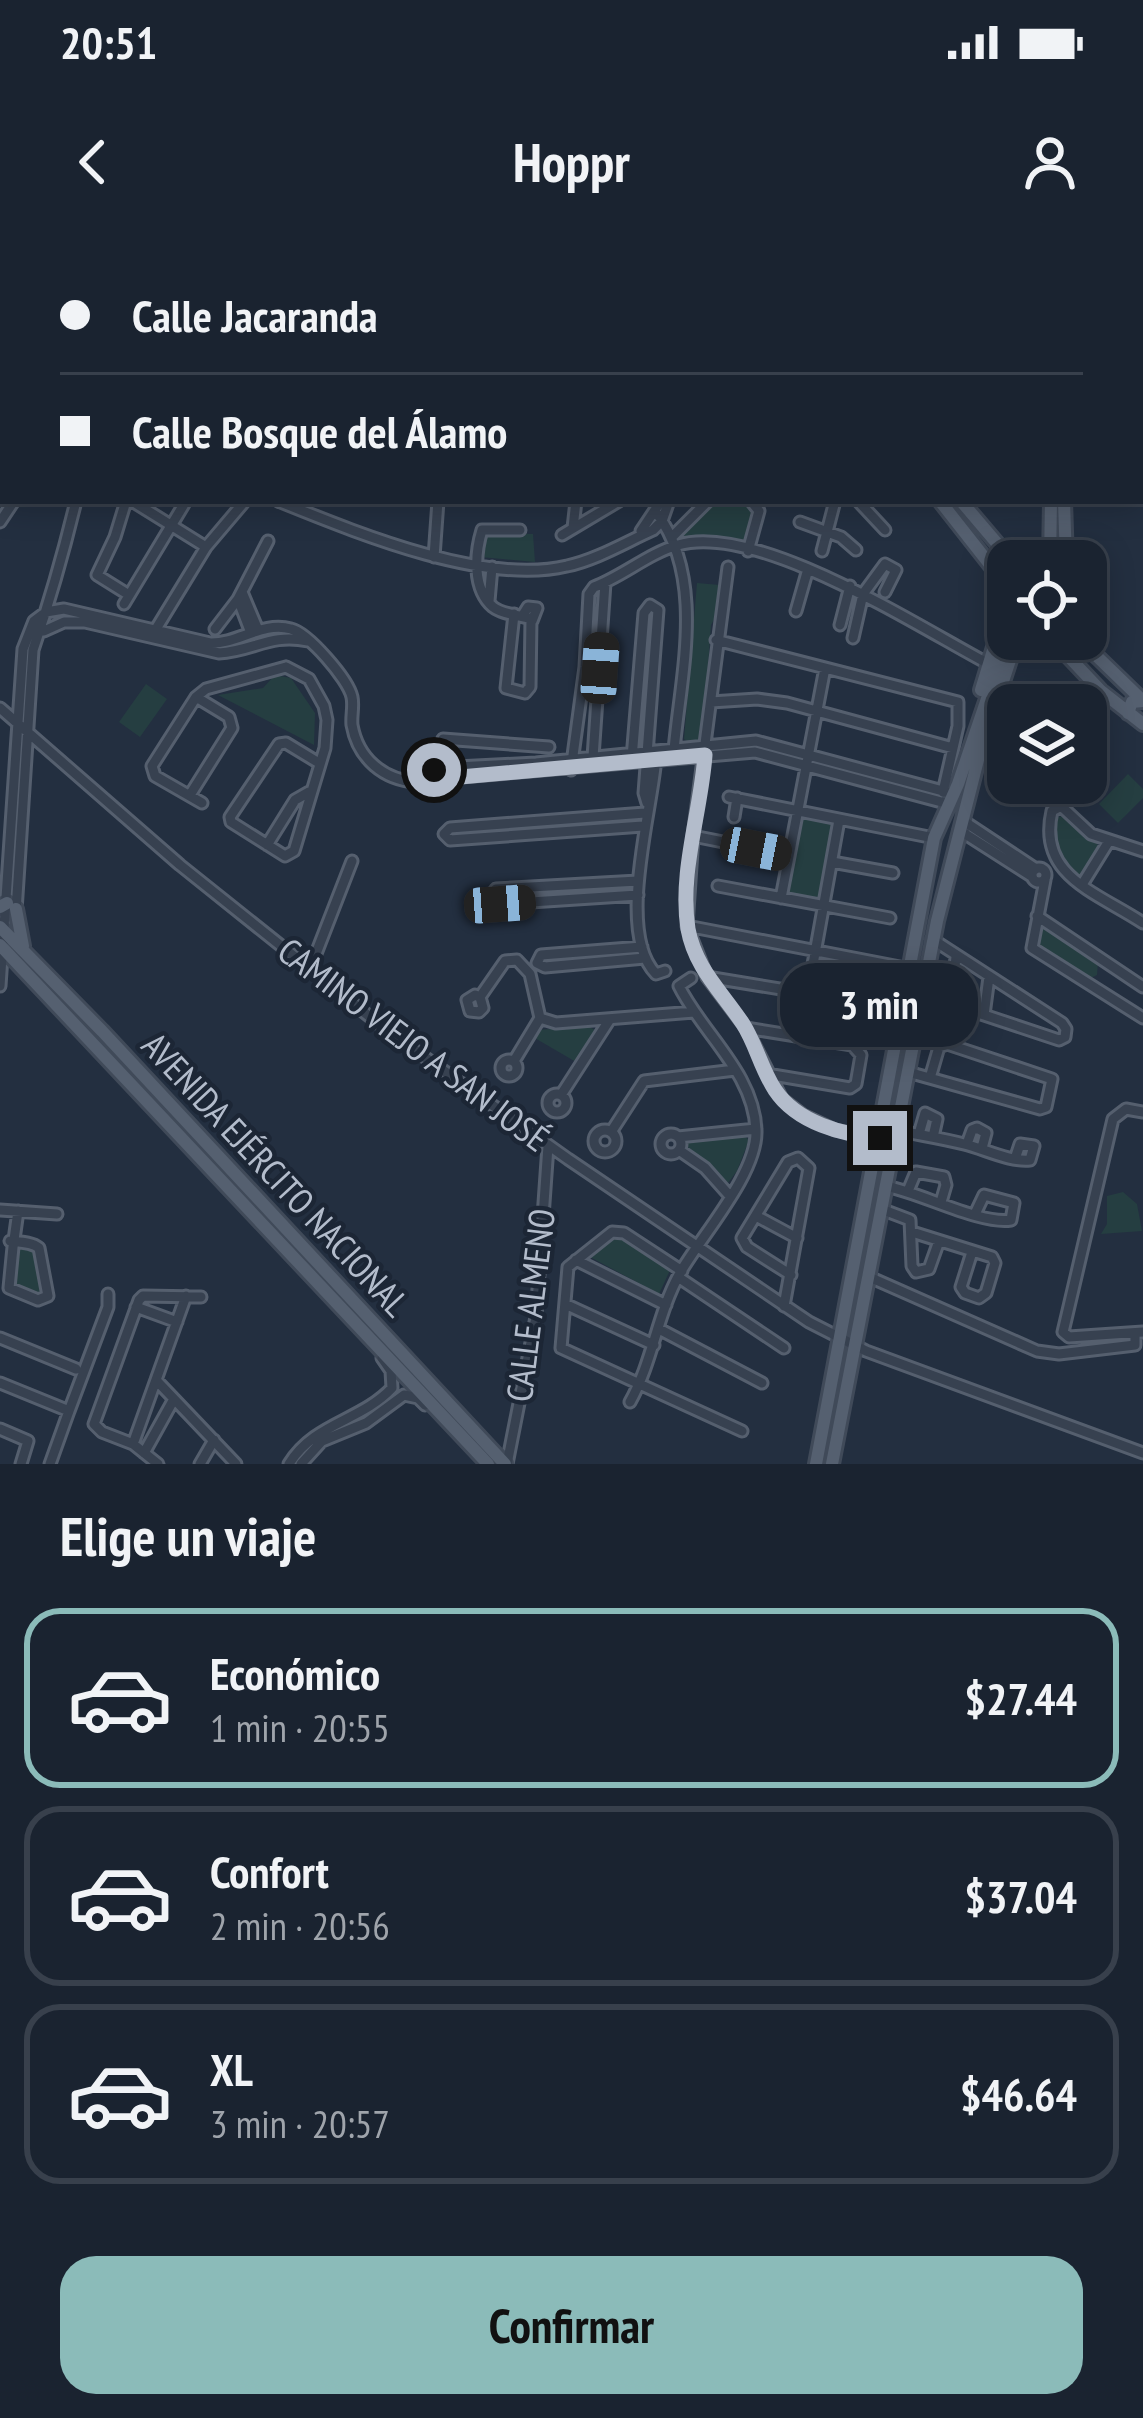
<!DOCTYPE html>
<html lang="es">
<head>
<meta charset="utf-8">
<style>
	body { margin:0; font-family:"PT Sans Narrow",sans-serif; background:#272f3c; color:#f1f3f6; height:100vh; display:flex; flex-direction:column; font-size:45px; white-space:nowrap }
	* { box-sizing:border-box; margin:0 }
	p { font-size:39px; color:#9fa4ab }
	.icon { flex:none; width:66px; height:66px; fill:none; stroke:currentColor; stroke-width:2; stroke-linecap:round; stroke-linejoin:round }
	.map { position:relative; height:1224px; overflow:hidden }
	.sheet { display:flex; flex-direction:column; background:#1a2330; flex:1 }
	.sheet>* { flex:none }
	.top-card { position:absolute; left:0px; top:0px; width:1143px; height:264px; box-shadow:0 6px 30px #0003,0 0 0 3px #38404c; display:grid; align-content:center; height:264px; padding:0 60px; background:#1a2330 }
	.controls { position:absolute; left:987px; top:300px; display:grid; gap:24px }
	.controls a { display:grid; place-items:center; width:120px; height:120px; border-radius:24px; background:#1a2330; box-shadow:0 6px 30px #0003,0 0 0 3px #38404c; font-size:60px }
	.end { position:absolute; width:54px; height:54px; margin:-27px; border:15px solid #b3bccb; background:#111; box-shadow:0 0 0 6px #111 }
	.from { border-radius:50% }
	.bubble { position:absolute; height:84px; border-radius:36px; background:#1a2330; box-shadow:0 6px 30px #0003,0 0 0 3px #38404c; font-size:39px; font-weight:700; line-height:84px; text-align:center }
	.car { position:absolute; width:36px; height:72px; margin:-36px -18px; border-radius:15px; box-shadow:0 0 9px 3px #0007; background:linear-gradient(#222 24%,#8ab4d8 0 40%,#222 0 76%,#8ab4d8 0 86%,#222 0) }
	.top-card b { display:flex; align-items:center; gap:42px; height:114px; font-size:45px }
	.top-card b+b { border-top:3px solid #38404c }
	.top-card i { width:30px; height:30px; background:#f1f3f6 }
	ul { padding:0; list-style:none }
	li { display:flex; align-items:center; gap:36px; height:180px; margin:0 24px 18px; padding:0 36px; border:6px solid #38404c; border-radius:36px }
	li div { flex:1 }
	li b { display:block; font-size:45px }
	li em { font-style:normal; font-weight:700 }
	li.active { border-color:#8bbbb9 }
	li>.icon { width:108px; height:108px; stroke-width:1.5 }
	h2 { padding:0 60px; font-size:54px; line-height:144px }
	.button { display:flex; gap:24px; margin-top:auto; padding:24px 60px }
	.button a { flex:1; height:138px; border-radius:36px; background:#8bbbb9; color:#111; font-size:48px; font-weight:700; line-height:138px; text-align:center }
	.status { display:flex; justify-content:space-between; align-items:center; height:84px; padding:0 60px; background:#1a2330; direction:ltr }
	.status svg { height:33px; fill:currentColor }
	header { display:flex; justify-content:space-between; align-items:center; height:156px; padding:0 60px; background:#1a2330; font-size:54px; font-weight:700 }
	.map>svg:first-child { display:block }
	.green { fill:#253e41 }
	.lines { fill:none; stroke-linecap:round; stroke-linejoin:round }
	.minor-casing { stroke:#555f6e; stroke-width:15 }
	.major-casing { stroke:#404a59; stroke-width:18 }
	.minor { stroke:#374150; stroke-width:9 }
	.major { stroke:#556070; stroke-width:12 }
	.route { stroke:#b3bccb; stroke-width:15 }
	.labels { text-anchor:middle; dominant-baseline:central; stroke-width:9; stroke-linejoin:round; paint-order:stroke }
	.street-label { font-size:36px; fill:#b3bccb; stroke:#1c2635 }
</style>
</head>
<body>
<div class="status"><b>20:51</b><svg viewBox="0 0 49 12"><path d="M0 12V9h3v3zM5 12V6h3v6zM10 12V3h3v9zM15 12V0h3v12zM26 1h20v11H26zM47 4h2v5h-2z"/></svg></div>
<header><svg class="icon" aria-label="back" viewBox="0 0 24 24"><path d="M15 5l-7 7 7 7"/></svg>Hoppr<svg class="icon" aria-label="person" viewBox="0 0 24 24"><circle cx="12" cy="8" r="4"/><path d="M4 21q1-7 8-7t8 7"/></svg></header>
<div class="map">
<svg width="1143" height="1224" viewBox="0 0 1143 1224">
	<rect width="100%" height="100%" fill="#232f40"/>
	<path class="green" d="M713,261H739L754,269L747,301L684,299L681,294Z
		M483,293L533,294L535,322L480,317Z
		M697,343L720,345L719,370L711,385L703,500L688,502L684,499Z
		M275,435L291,438L315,473L314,505L218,455L263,448Z
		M146,444L167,459L140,497L119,482Z
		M1128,534L1143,549V558L1118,583L1099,564Z
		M802,575L834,581L820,660L787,654Z
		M1064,576L1087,598L1096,600L1099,610L1083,636L1063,627C1056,609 1049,595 1056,577Z
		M1040,687L1098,722L1097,735L1087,740L1034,707Z
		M588,786L595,790L576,822L533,797L538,790Z
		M743,895L749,900L737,931L728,943L683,903L686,899Z
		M1123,952L1137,964L1142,991L1101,994L1107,984V956Z
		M616,993L672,1026L659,1054L590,1017Z
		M19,1008L36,1011L41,1050L38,1054L13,1043L15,1011Z"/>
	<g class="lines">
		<defs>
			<path id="minor" d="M251,0L254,3
				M891,0L899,3
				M954,0L956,3
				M19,3L23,0
				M233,3L235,0
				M347,3L348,0
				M416,3L417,0
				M570,3V0
				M785,3L787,0
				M861,3L862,0
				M927,3L930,0
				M0,54L3,51
				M0,79L3,62
				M1140,111H1143
				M1140,127H1143
				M126,261L115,297L97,335L129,355
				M132,261L206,307
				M278,261C355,292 484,346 567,326C596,320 626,302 653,290L662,281L669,261
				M858,261L885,290
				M656,272C706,339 681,433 674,510
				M0,282L14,261
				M800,282L841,297L856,310
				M573,288L576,261
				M641,291L661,261
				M562,295L619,261
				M672,297L708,261
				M748,311L759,271L751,261
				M822,311L835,261
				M434,317L438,261
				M728,327L693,596L687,686L707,737L746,788L782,859L803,875L835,890L878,898
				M242,352L258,390
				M238,359L251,393
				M489,361L492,327
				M124,364L186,261
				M796,371L808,329
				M46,372L64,369L210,403C238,404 262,381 291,389C308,393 348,439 352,457C354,466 351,476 352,485C358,519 384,540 416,542
				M514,374L506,448L525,453L530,447L531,379C521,375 503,375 493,367C472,349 475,313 482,290H520
				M523,375L528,367L537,368L532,381
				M840,385L850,346
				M156,389L206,307L245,261
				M215,389L238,359L268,301
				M44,391L64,382H85L219,413C254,411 270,393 308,401
				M853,398L863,354L885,324L896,330L885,352
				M716,400L958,462V486L943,552
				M286,427L309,439L324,466L327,480L325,508L294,611L285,616L231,582L230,577L279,504L286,503L319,523
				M711,462L757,459L787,463L953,508
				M0,468L180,625L385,789L568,919L809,1082L866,1111L1143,1213
				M443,499L549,507
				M593,517L605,343
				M656,517C653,568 615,692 656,734L665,731
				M632,518L644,373L650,365
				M571,530L585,427L589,354L594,347C623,336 649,313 678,305C757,282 917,386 987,423
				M432,534L437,528L536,523L756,501L954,554
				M432,534L438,539L755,512L949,564
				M190,555L232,488L229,477L196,457
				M729,557L934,598
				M202,563L155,536L152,526L196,457L206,449L286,427
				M647,563L644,553L658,370L650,365
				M734,577L737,558
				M962,580L1036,629
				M959,590L1031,636
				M444,594L450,588L645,573
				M444,594L450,600L643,586
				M693,596L788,615
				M267,605L295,560L309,552
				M1143,611L1091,594L1061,566L1052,571C1037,636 1096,652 1143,683
				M832,622L893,633
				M1032 635a7 7 0 1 1 14 0a7 7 0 1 1-14 0Z
				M1045,640L1032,708L1143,778
				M1083,643L1109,601
				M718,646L890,678
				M490,657L496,649L638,641
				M490,657L500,664L638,655
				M781,658L825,428
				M16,671L33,410C49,363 64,311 76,261
				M1037,676L1143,747
				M687,686L926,732
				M932,699L1062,783L1066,789L1065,797L1059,800L951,764L956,717
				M537,723L541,715L642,707
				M537,723L545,727L645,718
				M310,729L352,621
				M707,737L903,769
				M0,746L23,409L34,381L46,372
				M808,752L839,580
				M480,757L475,755L467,760L470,771L479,772L483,768L480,757L505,721L517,720L530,734L540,778
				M984,775L989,737
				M540,778L556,783L694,772
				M746,788L852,805L861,815L856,844L850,848L767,834
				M501 828a8 8 0 1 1 16 0a8 8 0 1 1-16 0Z
				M514,821L540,778
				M908,832L1040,869L1046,867L1052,839L947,804L939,807L930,838
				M548 863a9 9 0 1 1 18 0a9 9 0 1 1-18 0Z
				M561,855L610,779
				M1143,872L1126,869L1113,879L1063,1092L1069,1097L1143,1092
				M896,890C919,895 941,898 964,904C985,909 1009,922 1030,920L1034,906L1020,904L1015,919
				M594 901a11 11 0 1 1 22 0a11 11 0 1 1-22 0Z
				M611,892L644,841L735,830
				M919,894L925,873L937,879L933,897
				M661 904a10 10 0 1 1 20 0a10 10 0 1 1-20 0Z
				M678,897L756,889
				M967,904L972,890L977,888L986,893L982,908
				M679,910L705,928L729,955
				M885,946C920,952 980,985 1011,980L1014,963L984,955L975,974
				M908,951L916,932L944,937L946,945L941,962
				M881,969L910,980L912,1026L916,1032L929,1029L939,1001
				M0,970L57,974
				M756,976L797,998
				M912,992L992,1017L995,1023L986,1053L979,1058L965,1053L961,1047L972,1012
				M10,1001C19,1002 32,1002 39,1008L48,1056L38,1060L9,1048L13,1007L18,971
				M576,1020L666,1065
				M682,1031L624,993L612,992L568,1027L561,1108L742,1191
				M867,1036L1037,1111L1059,1114L1135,1105V1093
				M678,1037L784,1108
				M565,1064L654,1105
				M784,1066L809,928L798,918L788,922L742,998L747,1007L791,1035
				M136,1067L177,1082
				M659,1089L762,1143
				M0,1098L76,1129
				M156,1140L236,1224
				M0,1143L69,1171L50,1224
				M630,1162C653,1121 657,1074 680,1033C701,996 758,933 756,890C754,833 702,793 679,746L691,738
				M69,1171L108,1067V1054
				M0,1189L28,1201L21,1224
				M133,1204L186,1056
				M144,1213L174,1159
				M158,1224L133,1204L102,1192L94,1184L139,1060L143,1056L201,1057
				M200,1224L214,1200
				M289,1224C314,1183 361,1181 392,1148L391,1131L382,1118
				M301,1224L322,1201L366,1183L404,1155L418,1158L425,1165
				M507,1224L536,1077L548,906"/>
			<path id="major" d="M734,0L736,3
				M758,0L760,3
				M1074,3L1075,0
				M1088,3L1089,0
				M940,261L995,331
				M961,261L1012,321
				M1064,261L1066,321
				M1050,321L1051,261
				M1052,399L1101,451L1143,484
				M1079,399L1143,461L1132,462L1128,473
				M981,450L1007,364L992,327
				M0,667L7,663
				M16,669L23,706
				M0,687L102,791L505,1224
				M0,705L488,1224
				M816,1224L934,598L958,544L1008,397
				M832,1224L937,681L981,508L1017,399"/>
		</defs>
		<use href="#minor" class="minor-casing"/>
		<use href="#major" class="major-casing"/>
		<use href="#minor" class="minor"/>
		<use href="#major" class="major"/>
	</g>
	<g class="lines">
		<path class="route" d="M434,530V537L438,539L705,515C701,572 679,632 688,689C695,728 722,752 743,784C756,804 761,829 775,850C797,883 843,895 880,898"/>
	</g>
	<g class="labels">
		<g class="street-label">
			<text transform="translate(414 804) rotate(37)">CAMINO VIEJO A SAN JOSÉ</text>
			<text transform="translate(276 934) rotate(47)">AVENIDA EJÉRCITO NACIONAL</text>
			<text transform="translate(530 1065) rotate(-83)">CALLE ALMENO</text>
		</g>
	</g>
</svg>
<div class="controls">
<a><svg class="icon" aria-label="locate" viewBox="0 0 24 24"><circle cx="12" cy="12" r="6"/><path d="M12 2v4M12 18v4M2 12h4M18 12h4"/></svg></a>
<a><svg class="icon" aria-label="layers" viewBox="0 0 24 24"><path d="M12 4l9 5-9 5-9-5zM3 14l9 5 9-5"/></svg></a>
</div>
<i class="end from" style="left:434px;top:530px"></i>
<i class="end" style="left:880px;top:898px"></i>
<div class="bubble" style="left:780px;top:723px;width:198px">3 min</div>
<i class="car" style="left:600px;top:428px;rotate:4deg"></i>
<i class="car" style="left:756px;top:609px;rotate:101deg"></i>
<i class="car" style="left:500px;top:664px;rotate:86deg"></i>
<div class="top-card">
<b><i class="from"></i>Calle Jacaranda</b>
<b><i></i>Calle Bosque del Álamo</b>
</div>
</div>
<section class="sheet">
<h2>Elige un viaje</h2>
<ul>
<li class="active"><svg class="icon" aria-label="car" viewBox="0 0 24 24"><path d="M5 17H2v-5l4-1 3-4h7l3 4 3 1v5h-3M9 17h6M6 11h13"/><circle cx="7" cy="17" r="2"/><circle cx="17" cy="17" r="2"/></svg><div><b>Económico</b><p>1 min · 20:55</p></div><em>$27.44</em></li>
<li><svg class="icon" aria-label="car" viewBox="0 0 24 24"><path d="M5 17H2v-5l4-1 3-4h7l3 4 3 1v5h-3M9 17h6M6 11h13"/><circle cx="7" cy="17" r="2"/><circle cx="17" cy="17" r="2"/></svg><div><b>Confort</b><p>2 min · 20:56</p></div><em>$37.04</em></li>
<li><svg class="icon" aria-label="car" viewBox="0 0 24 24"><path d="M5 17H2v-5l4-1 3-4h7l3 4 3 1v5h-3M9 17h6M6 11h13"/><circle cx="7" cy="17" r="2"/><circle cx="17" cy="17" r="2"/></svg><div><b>XL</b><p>3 min · 20:57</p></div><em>$46.64</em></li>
</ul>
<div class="button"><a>Confirmar</a></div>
</section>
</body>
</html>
